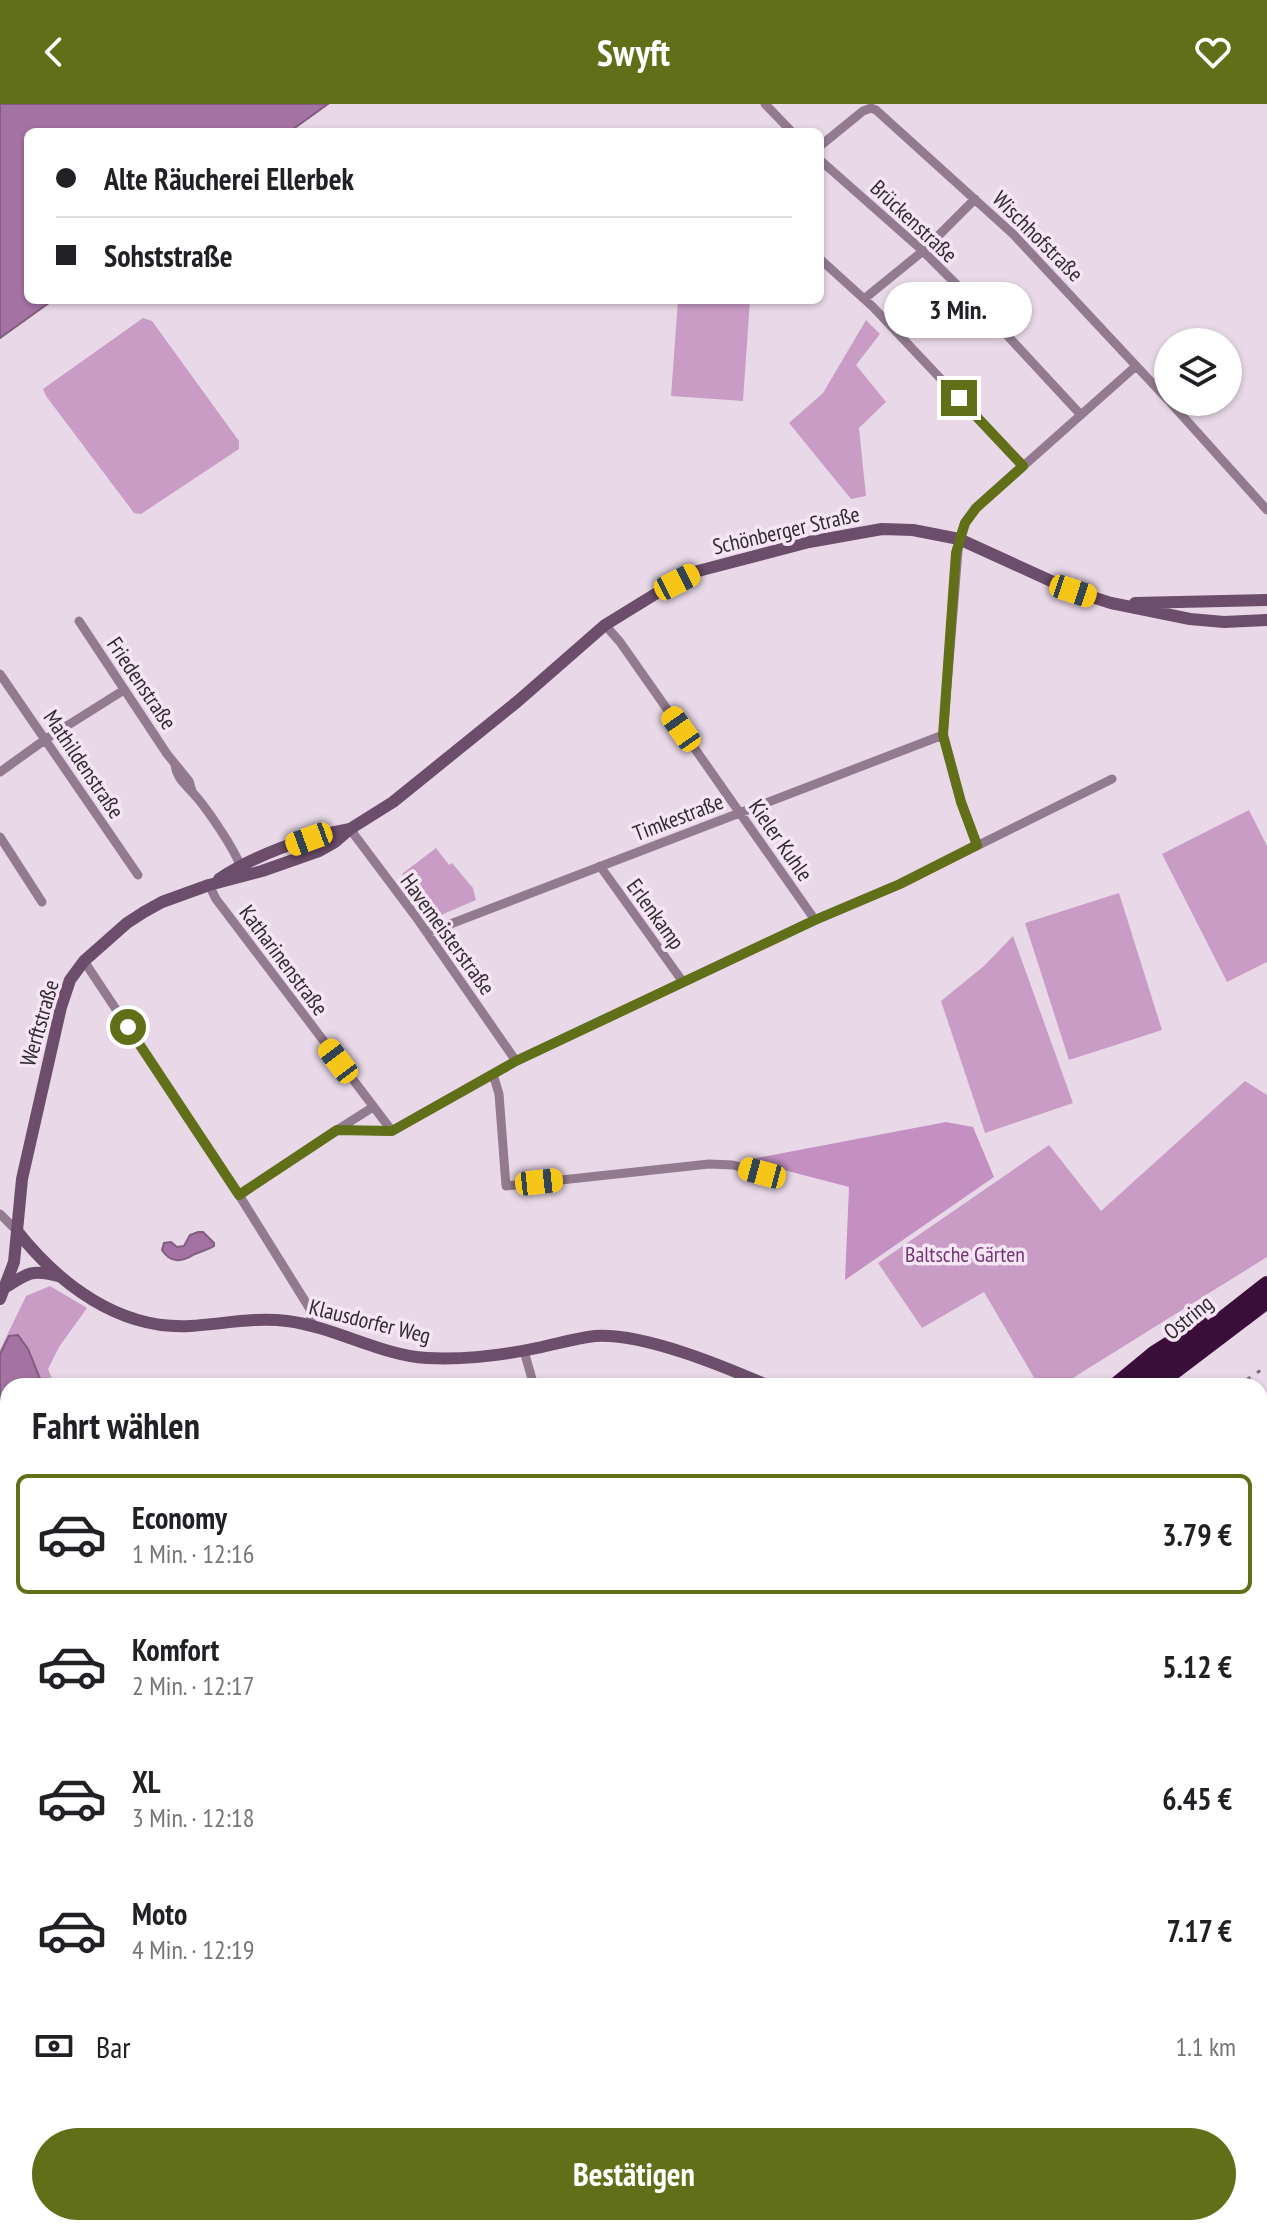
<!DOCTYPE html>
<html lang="de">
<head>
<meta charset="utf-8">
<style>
	body { margin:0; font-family:"PT Sans Narrow",sans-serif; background:#f6f6f6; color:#202124; height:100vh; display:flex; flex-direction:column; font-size:30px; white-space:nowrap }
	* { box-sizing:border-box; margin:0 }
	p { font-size:26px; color:#757577 }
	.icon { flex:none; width:44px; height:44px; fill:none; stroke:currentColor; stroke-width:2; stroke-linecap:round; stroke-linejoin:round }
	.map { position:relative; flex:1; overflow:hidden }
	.side { position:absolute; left:0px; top:1274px; width:1268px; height:858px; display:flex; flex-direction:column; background:#fff; border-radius:24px 24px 0 0; box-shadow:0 2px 6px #0004 }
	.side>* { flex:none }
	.top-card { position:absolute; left:24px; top:24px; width:800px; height:176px; border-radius:12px; box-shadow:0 2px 6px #0004; display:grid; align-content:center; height:176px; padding:0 32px; background:#fff }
	.buttons { position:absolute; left:1154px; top:224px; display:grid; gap:16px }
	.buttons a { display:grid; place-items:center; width:88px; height:88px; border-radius:50%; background:#fff; box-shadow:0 2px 6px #0004; font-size:40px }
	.end { position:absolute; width:36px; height:36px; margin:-18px; border:10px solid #616f19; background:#fff; box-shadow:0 0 0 4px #fff }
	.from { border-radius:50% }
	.bubble { position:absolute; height:56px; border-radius:28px; background:#fff; box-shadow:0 2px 6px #0004; font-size:26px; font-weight:700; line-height:56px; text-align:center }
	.car { position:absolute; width:24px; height:48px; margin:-24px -12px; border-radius:10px; box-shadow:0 0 6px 2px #0007; background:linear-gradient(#f5c518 24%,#345 0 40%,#f5c518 0 76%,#345 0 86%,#f5c518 0) }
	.top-card b { display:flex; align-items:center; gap:28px; height:76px; font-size:30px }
	.top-card b+b { border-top:2px solid #e0e0e0 }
	.top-card i { width:20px; height:20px; background:#202124 }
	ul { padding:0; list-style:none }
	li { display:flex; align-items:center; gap:24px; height:120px; margin:0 16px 12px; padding:0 16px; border:4px solid transparent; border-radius:12px }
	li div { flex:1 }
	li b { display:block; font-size:30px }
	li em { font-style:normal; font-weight:700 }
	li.selected { border-color:#616f19 }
	li>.icon { width:72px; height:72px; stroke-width:1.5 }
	h2 { padding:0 32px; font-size:36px; line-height:96px }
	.pay { display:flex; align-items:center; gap:20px; height:88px; padding:0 32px; font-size:30px }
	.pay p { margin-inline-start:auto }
	.action { display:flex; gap:16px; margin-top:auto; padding:16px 32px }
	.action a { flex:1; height:92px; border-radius:48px; background:#616f19; color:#fff; font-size:32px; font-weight:700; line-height:92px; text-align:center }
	header { display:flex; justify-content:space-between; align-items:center; height:104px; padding:0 32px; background:#616f19; color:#fff; font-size:36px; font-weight:700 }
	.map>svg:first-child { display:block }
	.green { fill:#c99cc6 }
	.forest { fill:#c490c1 }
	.water { fill:#a573a3; stroke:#825d80; stroke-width:2 }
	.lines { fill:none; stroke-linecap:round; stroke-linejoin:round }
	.stream { stroke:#825d80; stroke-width:3 }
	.street { stroke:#927b90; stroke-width:9 }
	.secondary { stroke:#6c4d6b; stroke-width:12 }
	.primary { stroke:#512c50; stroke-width:14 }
	.highway { stroke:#390e39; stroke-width:16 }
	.rail { stroke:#766d75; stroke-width:3; stroke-dasharray:4 8; stroke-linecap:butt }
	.route { stroke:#616f19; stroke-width:10 }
	.labels { text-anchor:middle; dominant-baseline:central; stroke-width:7; stroke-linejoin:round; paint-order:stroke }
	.street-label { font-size:22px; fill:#312b30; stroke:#f6e6f5 }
	.park-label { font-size:22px; fill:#743573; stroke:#f6e6f5 }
</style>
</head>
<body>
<header><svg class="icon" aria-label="back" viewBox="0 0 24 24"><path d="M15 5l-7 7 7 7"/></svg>Swyft<svg class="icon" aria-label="heart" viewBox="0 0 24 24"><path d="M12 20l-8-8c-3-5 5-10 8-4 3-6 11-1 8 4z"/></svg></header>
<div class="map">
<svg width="1267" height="2131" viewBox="0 0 1267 2131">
	<rect width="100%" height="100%" fill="#e9d9e8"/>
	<path class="green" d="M678,196H750L743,297L671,292Z
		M143,214L152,217L239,337V345L141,410L134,409L46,292L43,285Z
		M866,216L880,230L856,261L886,298L859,324L866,392L851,395L789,319L823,289Z
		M1249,706L1267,742V858L1227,878L1162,750Z
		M436,744L449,761L452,759L473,784L476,796L434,814L402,770Z
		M1119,789L1162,926L1069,956L1025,819Z
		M1013,832L1073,999L985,1029L941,897L984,862Z
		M1245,977L1267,991V1153L1076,1272L1064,1282H1039L984,1188L922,1224L878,1159L1049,1041L1101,1107Z
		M50,1182L87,1204L59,1243L48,1265L55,1282H8V1368L0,1352V1246L26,1192Z"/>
	<path class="forest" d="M946,1018L973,1023L994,1073L845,1176L849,1083L746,1056Z"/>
	<path class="water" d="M0,0H328L289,28H28V196H53L0,234Z
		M198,1128H203L214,1139V1142C208,1146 201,1147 195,1150C182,1158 171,1160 162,1146L164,1139L171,1138L177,1143L184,1142L190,1131Z
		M18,1231L28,1245L43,1282H8V1326L0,1313V1250L9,1232Z"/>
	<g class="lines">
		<path class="stream" d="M241,2131L244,2124"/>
		<path class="street" d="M765,0L792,28
			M820,42L863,7L871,4L876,6L1013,130L1168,296
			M820,56L923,147L1004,228L1081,311
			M820,155L873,203L1023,362
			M864,195L923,147L975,95
			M1170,298L1267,406
			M79,517L167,650L189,677L192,687
			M605,521L620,538L815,816
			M0,570L138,771
			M175,661C177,674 183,678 191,687C205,701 233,743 240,761
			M0,668L46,635L124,586
			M350,725L416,813L516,957
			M0,733L42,798
			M977,741L961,698L943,631L959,435L965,419L976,404L1136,262
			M600,762L683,878
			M209,781L216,795L392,1027
			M427,829L943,631
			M84,857L239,1091L310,1205L312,1222
			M493,970L499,990L506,1082L709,1060L733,1061L762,1069
			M337,1026L373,1003
			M392,1027L516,957L815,816L900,780L1112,675
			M239,1091L337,1026L392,1027
			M0,1110L17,1127
			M524,1247L534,1282
			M0,1502L8,1525
			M0,1592L8,1590
			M0,1718L8,1715
			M1260,1722L1267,1717
			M157,2124L160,2131
			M604,2124L614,2131
			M904,2124L930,2127L946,2124
			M1114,2124L1123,2131
			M18,2131L31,2124
			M573,2131L578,2124
			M774,2131L780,2124"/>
		<path class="secondary" d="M1135,499L1267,496
			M219,775C257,750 305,733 350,725
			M17,1127C59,1180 119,1226 190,1222C223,1220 255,1213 287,1217C335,1223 379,1251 427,1254C465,1256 505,1251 542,1243C560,1239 577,1234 595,1232C644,1229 723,1262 769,1282
			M6,1183C27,1169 33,1165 58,1172
			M0,1195L14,1158L22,1075L61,903L70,876L84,857L127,819L144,808L162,798L209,781L262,767L319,747L335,738L350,725L393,698L518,597L605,521L657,489L698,467L809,438L882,425L913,426L959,435L1073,487L1111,499L1190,515L1224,518L1267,516
			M1260,1792L1267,1799"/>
		<path class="primary" d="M0,1989L8,1985"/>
		<path class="highway" d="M1115,1282L1155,1249L1201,1220
			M1137,1282L1267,1180
			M1155,1282L1267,1197"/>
		<path class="rail" d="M1237,1282L1267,1262
			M295,2131L308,2124"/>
	</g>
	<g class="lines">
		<path class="route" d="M128,923L239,1091L337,1026L392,1027L516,957L815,816L900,780L977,741L961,698L943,631L956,449L965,419L976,404L1023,362L959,294"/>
	</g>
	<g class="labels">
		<g class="street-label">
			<text transform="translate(914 117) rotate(43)">Brückenstraße</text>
			<text transform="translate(1038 132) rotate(45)">Wischhofstraße</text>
			<text transform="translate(786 426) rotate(-13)">Schönberger Straße</text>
			<text transform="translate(142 579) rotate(56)">Friedenstraße</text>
			<text transform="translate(84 660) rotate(56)">Mathildenstraße</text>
			<text transform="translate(678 713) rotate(-21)">Timkestraße</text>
			<text transform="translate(781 736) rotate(55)">Kieler Kuhle</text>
			<text transform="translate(656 810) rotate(54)">Erlenkamp</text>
			<text transform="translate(448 830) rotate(54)">Havemeisterstraße</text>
			<text transform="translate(284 856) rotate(53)">Katharinenstraße</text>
			<text transform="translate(39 919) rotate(-74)">Werftstraße</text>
			<text transform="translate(1188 1213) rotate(-39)">Ostring</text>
			<text transform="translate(370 1217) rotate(14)">Klausdorfer Weg</text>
		</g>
		<g class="park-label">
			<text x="965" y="1150">Baltsche Gärten</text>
		</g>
	</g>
</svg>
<div class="buttons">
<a><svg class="icon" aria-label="layers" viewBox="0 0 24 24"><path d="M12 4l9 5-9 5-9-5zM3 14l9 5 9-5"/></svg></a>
</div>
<i class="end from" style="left:128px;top:923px"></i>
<i class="end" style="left:959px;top:294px"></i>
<div class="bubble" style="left:884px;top:178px;width:148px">3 Min.</div>
<i class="car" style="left:677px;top:478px;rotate:63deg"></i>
<i class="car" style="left:1073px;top:487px;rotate:108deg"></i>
<i class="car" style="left:681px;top:625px;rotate:325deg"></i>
<i class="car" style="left:309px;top:735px;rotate:250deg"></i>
<i class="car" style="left:338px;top:957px;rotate:323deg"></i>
<i class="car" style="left:762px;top:1069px;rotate:285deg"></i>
<i class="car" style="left:539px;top:1078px;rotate:84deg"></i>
<div class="top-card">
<b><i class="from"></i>Alte Räucherei Ellerbek</b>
<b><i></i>Sohststraße</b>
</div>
<section class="side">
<h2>Fahrt wählen</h2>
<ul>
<li class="selected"><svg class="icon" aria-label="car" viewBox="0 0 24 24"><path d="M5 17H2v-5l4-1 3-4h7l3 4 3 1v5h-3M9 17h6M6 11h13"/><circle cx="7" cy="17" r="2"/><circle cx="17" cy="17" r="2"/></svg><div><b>Economy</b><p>1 Min. · 12:16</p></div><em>3.79 €</em></li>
<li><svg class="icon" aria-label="car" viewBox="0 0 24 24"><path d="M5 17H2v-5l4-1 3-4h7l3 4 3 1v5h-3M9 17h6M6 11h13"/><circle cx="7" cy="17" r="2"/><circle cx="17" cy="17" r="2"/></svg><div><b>Komfort</b><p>2 Min. · 12:17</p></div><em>5.12 €</em></li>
<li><svg class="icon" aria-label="car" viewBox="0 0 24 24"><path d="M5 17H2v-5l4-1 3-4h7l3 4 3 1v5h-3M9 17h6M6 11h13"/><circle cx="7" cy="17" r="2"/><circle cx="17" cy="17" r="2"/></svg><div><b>XL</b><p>3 Min. · 12:18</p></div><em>6.45 €</em></li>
<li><svg class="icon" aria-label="car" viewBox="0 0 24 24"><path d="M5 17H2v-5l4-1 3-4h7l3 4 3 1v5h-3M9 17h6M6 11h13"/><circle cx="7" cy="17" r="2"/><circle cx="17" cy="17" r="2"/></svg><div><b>Moto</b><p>4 Min. · 12:19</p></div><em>7.17 €</em></li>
</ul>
<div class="pay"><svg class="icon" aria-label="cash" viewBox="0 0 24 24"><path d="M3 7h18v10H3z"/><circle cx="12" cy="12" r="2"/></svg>Bar<p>1.1 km</p></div>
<div class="action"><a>Bestätigen</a></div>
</section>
</div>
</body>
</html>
